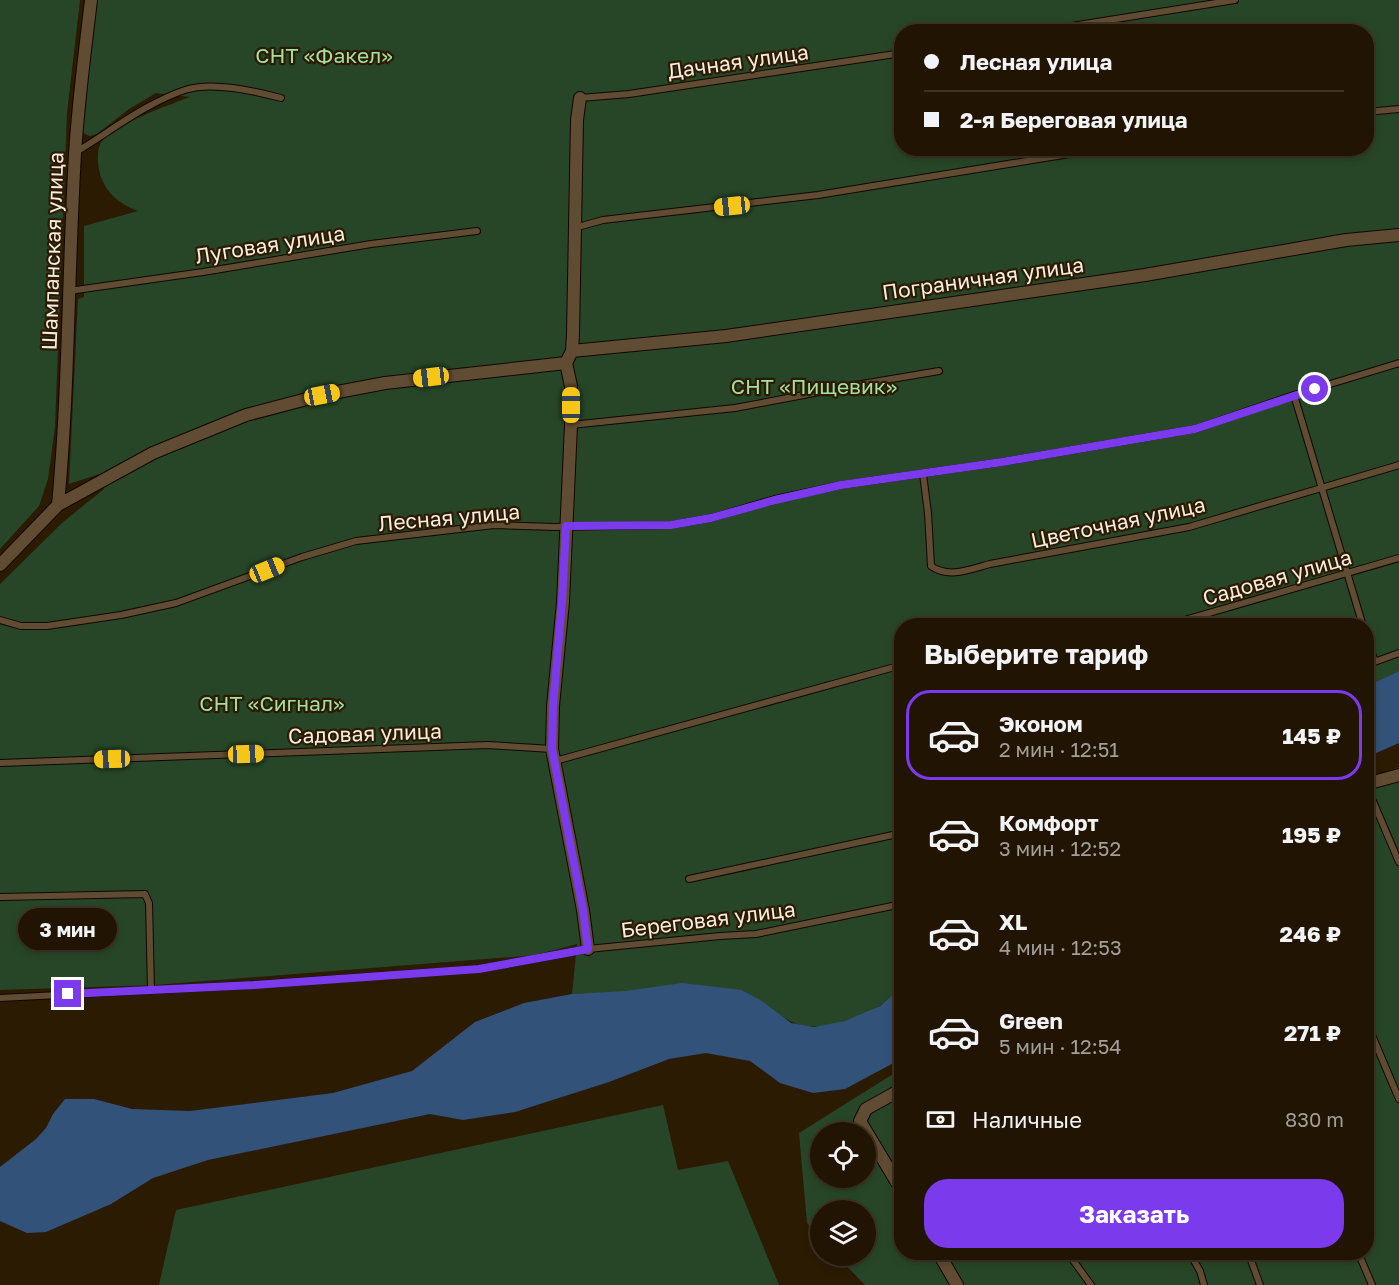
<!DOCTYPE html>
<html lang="ru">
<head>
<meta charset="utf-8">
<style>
	body { margin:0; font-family:"Golos Text",sans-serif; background:#291d0c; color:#f1f3f6; height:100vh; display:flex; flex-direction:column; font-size:22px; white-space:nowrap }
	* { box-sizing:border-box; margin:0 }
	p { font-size:20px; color:#a29e99 }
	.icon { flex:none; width:33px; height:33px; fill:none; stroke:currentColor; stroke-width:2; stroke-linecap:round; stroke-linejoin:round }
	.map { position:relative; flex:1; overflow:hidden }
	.side { position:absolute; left:894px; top:618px; width:480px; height:642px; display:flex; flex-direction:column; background:#211402; border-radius:24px; box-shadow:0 3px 9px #0003,0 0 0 2px #3e3324 }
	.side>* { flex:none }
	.guide { position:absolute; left:894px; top:24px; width:480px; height:132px; border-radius:24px; box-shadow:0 3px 9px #0003,0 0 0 2px #3e3324; display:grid; align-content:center; height:132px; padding:0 30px; background:#211402 }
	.fabs { position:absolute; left:810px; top:1122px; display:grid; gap:12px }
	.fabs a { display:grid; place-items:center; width:66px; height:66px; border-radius:50%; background:#211402; box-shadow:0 3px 9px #0003,0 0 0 2px #3e3324; font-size:30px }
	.end { position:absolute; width:27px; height:27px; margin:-14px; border:8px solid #7c3aed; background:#fff; box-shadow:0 0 0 3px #fff }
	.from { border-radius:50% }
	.bubble { position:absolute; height:42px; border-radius:21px; background:#211402; box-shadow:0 3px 9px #0003,0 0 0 2px #3e3324; font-size:20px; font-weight:700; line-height:42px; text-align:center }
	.car { position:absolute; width:18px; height:36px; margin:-18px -9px; border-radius:8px; box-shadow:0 0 4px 2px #0007; background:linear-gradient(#f5c518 24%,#345 0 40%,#f5c518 0 76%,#345 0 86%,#f5c518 0) }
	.guide b { display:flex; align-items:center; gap:21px; height:57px; font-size:22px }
	.guide b+b { border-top:2px solid #3e3324 }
	.guide i { width:15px; height:15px; background:#f1f3f6 }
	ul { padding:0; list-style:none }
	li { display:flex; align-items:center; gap:18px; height:90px; margin:0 12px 9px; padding:0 18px; border:3px solid transparent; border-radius:24px }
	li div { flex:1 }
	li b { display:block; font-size:22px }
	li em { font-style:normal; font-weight:700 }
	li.selected { border-color:#7c3aed }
	li>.icon { width:54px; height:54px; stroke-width:1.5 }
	h2 { padding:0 30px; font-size:27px; line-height:72px }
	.pay { display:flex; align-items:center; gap:15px; height:66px; padding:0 30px; font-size:22px }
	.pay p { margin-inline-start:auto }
	.primary-button { display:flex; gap:12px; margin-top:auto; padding:12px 30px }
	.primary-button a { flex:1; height:69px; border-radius:24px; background:#7c3aed; color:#fff; font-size:24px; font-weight:700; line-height:69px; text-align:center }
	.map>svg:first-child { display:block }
	.green { fill:#274627; fill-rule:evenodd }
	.water { fill:#325279 }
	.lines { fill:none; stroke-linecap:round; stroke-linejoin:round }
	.lane-casing { stroke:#140500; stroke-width:8 }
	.street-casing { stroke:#140500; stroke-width:14 }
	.lane { stroke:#604b33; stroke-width:6 }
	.street { stroke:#604b33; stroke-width:12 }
	.route { stroke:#7c3aed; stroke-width:8 }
	.labels { text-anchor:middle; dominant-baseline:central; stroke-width:4.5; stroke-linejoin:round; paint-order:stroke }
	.park-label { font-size:21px; fill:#a2dfa0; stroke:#2c1b03 }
	.street-label { font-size:21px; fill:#f8ecde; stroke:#2c1b03 }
</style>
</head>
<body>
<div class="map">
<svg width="1399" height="1285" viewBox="0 0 1399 1285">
	<rect width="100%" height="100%" fill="#2c1b03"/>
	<path class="green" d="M0,0H80L67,113L55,427L48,479L39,506L0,549Z
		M94,0H1399V671L1367,686L1366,626H902L901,988C894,994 887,1001 879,1006C858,1019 814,1035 790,1021C773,1012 759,999 742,990L572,994L577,944L535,955L155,985L0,990V584L62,523L104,489L99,474L69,484L78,299L84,297V226L138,211C121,205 107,194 101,177C98,168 96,155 100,145C107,127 171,104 190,97L156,93L129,109L97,134L90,136L83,133L80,124ZM902,32H1366V148H902Z
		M1399,767V1285H865L837,1256H866V1210H820V1238L807,1223L799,1133L901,1069L902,1252H1366L1367,779ZM820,1132H866V1178H820Z
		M663,1105L678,1170L728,1161L779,1285H159L176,1210Z"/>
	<path class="water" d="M1399,671V743L1367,757V686Z
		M682,983L742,990L762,1001L791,1023L814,1027L845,1021L880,1006L901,988V1059L845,1089L813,1093L780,1083L750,1061L706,1053L669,1059L609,1082L515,1112L463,1120L430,1114L208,1160L153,1178L111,1204L46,1232L27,1233L0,1221V1167L36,1139L46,1128L53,1114L65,1099H94L132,1109L190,1111L333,1093L412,1071L475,1022L524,1003L572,994L626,991Z"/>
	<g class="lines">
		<defs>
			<path id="lane" d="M1034,32L1235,0
				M580,98L629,94L902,53
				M1366,112L1399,109
				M76,152C111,131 146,103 185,90C212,81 254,91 281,98
				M574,228L603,220L818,195L1106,148
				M69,291L203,272L371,244L477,231
				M1294,395L1363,626
				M571,425L735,408L856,385L939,371
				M923,474L928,513L931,566C949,579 971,569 990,564L1189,527L1399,465
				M0,620L21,626H47L121,615L176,603L302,557L356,541L494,525L555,527L671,525L711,518L775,499L841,485L1002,462L1195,429L1294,395L1399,363
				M1164,626L1399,558
				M1366,636L1375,662
				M1366,665L1399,653
				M555,761L902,665
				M0,763L488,745L552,749
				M1366,785L1399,862
				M689,879L902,833
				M0,897L145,894L149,903L151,990
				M0,998L233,986L479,969L588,949L720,936L756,934L902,904
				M1366,1021L1399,1099
				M1067,1252L1091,1285
				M1189,1252L1200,1271L1204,1285
				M1248,1252L1260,1285
				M1358,1252L1372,1285"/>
			<path id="street" d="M580,98L577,120L573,334L572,351L566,363L571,386V425L563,602L553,706L552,749L583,910L588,949
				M572,351L726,336L1145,275L1346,240L1399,235
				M58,505C69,388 68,271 75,154C78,103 85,51 91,0
				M0,565L58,505L153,453L246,415L322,395L385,383L566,363
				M1366,784L1399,775
				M902,1089L866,1109L860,1121L902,1191
				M938,1252L957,1285"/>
		</defs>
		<use href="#lane" class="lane-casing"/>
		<use href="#street" class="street-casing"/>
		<use href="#lane" class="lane"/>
		<use href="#street" class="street"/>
	</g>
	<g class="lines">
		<path class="route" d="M68,994L254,985L479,969L588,949L583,910L552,749L553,706L562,602L566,526L671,525L711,518L775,500L841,485L1002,462L1195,429L1315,389"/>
	</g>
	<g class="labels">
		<g class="park-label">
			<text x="324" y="55">СНТ «Факел»</text>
			<text x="814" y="386">СНТ «Пищевик»</text>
			<text x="272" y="703">СНТ «Сигнал»</text>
		</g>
		<g class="street-label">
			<text transform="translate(738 61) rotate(-8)">Дачная улица</text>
			<text transform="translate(270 244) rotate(-9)">Луговая улица</text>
			<text transform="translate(52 251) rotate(-88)">Шампанская улица</text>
			<text transform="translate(983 278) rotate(-8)">Пограничная улица</text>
			<text transform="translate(449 517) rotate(-5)">Лесная улица</text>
			<text transform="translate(1118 522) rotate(-12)">Цветочная улица</text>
			<text transform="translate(1277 577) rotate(-16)">Садовая улица</text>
			<text transform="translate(365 733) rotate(-2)">Садовая улица</text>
			<text transform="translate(708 919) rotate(-7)">Береговая улица</text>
		</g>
	</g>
</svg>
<div class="fabs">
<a><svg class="icon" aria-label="locate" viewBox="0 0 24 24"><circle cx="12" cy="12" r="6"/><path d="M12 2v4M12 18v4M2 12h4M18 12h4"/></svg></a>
<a><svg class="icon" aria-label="layers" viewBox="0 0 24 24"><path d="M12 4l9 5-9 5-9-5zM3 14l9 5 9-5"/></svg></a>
</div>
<i class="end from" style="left:1315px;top:389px"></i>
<i class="end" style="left:68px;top:994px"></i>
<div class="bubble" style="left:18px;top:908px;width:99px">3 мин</div>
<i class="car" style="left:732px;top:206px;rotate:264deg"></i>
<i class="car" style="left:431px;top:377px;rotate:263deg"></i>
<i class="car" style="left:322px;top:395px;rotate:79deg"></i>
<i class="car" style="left:571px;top:405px;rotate:0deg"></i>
<i class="car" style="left:267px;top:570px;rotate:68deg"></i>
<i class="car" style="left:246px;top:754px;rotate:88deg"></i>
<i class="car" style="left:112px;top:759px;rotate:268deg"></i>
<div class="guide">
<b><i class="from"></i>Лесная улица</b>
<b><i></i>2-я Береговая улица</b>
</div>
<section class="side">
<h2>Выберите тариф</h2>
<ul>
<li class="selected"><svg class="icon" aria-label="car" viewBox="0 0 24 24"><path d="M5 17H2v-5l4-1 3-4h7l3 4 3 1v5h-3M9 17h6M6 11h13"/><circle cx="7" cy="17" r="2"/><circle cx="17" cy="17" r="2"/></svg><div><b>Эконом</b><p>2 мин · 12:51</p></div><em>145 ₽</em></li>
<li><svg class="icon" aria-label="car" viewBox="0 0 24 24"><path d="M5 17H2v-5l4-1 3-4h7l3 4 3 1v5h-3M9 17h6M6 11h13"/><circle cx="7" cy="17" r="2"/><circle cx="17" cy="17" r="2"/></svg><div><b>Комфорт</b><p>3 мин · 12:52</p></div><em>195 ₽</em></li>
<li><svg class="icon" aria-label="car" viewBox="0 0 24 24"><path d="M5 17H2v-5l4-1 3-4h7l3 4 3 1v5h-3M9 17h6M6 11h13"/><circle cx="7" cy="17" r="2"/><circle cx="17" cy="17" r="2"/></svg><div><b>XL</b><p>4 мин · 12:53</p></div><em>246 ₽</em></li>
<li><svg class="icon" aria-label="car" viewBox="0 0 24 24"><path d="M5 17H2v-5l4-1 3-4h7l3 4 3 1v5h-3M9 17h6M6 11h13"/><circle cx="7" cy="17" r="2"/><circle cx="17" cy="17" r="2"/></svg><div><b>Green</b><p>5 мин · 12:54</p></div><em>271 ₽</em></li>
</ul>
<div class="pay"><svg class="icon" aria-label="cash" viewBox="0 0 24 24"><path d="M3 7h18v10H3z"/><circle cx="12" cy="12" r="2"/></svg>Наличные<p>830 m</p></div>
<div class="primary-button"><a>Заказать</a></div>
</section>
</div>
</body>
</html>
